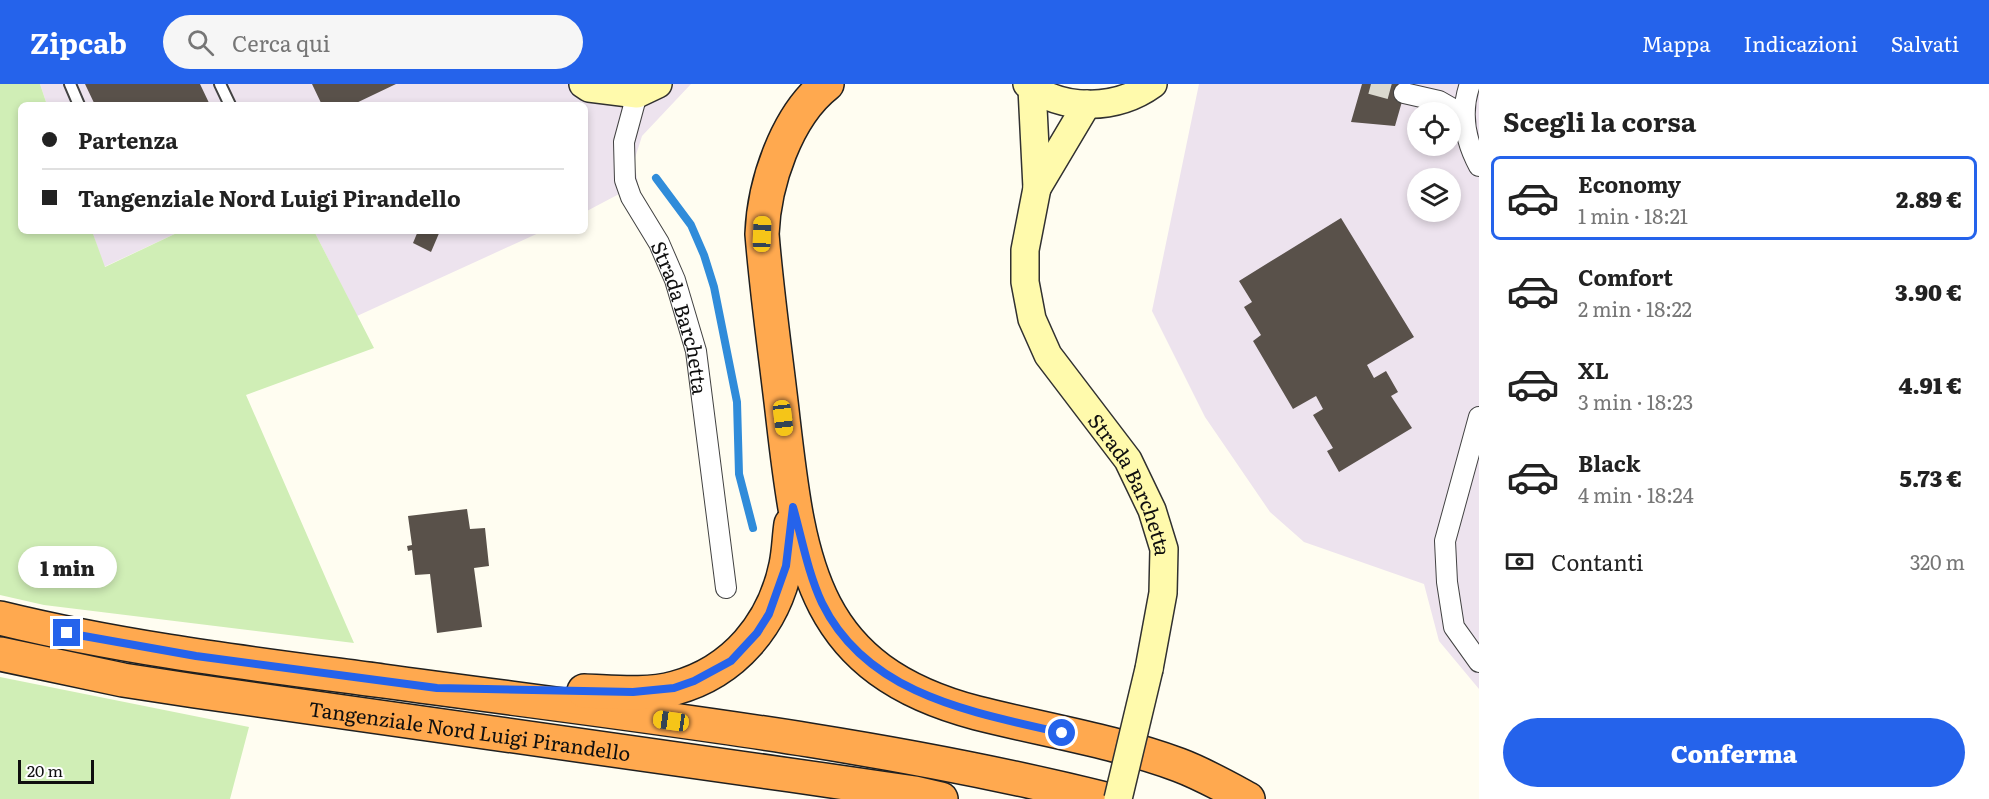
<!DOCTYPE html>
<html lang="it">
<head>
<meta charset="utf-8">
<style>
	body { margin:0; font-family:Literata,serif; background:#f6f6f6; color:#222; height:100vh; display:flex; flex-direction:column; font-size:22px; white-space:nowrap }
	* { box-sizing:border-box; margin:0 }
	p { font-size:20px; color:#767676 }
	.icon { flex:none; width:33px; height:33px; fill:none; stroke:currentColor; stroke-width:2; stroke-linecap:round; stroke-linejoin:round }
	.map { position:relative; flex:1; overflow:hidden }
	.drawer { display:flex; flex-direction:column; background:#fff; width:510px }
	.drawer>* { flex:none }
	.guide { position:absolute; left:18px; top:18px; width:570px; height:132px; border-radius:9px; box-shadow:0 3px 9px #0003; display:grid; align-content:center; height:132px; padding:0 24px; background:#fff }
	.fabs { position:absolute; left:1407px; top:18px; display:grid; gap:12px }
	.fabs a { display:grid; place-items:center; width:54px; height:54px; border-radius:50%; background:#fff; box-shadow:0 3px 9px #0003; font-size:30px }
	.scale { position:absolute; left:18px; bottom:15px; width:76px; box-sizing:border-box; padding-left:6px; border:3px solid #0f0f0f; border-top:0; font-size:16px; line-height:21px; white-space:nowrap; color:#0f0f0f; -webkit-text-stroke:4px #fff; paint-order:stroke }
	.end { position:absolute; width:27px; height:27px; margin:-14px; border:8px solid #2563eb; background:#fff; box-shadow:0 0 0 3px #fff }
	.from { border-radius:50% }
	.bubble { position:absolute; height:42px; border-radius:21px; background:#fff; box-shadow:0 3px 9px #0003; font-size:20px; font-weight:800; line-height:42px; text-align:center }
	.car { position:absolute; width:18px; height:36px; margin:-18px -9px; border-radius:8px; box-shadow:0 0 4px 2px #0007; background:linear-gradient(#f5c518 24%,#345 0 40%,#f5c518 0 76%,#345 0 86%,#f5c518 0) }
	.guide b { display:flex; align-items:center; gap:21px; height:57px; font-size:22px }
	.guide b+b { border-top:2px solid #e0e0e0 }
	.guide i { width:15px; height:15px; background:#222 }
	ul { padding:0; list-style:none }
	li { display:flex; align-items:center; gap:18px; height:84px; margin:0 12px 9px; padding:0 12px; border:3px solid transparent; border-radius:9px }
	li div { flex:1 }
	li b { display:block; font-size:22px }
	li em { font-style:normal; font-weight:800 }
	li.active { border-color:#2563eb }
	li>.icon { width:54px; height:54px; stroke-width:1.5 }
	h2 { padding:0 24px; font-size:27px; line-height:72px }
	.pay { display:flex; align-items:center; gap:15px; height:66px; padding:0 24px; font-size:22px }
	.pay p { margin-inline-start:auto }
	.primary-button { display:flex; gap:12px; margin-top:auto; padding:12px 24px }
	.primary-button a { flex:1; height:69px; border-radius:36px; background:#2563eb; color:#fff; font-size:24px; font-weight:800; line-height:69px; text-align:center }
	header { display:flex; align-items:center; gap:36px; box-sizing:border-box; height:84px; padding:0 30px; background:#2563eb; color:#fff }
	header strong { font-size:28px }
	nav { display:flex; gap:33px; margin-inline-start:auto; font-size:21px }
	.search { width:420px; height:54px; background:#f6f6f6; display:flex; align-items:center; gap:15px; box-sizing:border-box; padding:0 21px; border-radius:33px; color:#767676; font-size:22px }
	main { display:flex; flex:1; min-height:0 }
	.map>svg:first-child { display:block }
	.industrial { fill:#ede3ee; fill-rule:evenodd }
	.green { fill:#d0eeb6 }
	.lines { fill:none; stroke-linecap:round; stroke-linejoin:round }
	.stream { stroke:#308cda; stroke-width:8 }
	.building { fill:#59514a }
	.street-tunnel { stroke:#dbd9cf; stroke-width:20; stroke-dasharray:20 10; stroke-linecap:butt }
	.lane-casing { stroke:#424242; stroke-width:14 }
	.street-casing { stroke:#424242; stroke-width:22 }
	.secondary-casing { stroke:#313131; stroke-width:30 }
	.highway-casing { stroke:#202020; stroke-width:36 }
	.lane { stroke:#fff; stroke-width:10 }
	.street { stroke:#fff; stroke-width:20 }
	.secondary { stroke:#fffaac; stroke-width:27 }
	.highway { stroke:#ffa94f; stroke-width:33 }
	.secondary-bridge-casing { stroke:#313131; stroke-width:30; stroke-linecap:butt }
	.secondary-bridge { stroke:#fffaac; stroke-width:27 }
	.route { stroke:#2563eb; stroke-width:8 }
	.labels { text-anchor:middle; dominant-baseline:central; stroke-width:6; stroke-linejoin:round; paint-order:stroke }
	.street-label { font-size:20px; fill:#0f0f0f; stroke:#fff }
</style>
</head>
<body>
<header>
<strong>Zipcab</strong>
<div class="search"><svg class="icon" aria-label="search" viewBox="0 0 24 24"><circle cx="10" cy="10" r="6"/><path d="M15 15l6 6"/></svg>Cerca qui</div>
<nav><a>Mappa</a><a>Indicazioni</a><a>Salvati</a></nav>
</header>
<main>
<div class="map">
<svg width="1479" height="715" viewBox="0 0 1479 715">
	<rect width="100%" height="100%" fill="#fffdf1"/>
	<path class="industrial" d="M40,0H691L642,52L634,77L638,100L585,128V21H47Z
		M1199,0H1479V605L1439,557L1424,500L1304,458L1270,428L1205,333L1152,227ZM1418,28H1450V62H1418ZM1418,94H1450V128H1418Z
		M92,147H181L104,183Z
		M314,147H543L357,232Z"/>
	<path class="green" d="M0,0H40L47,21H21V147H92L105,183L181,147H314L374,264L246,311L354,559L44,521L0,511Z
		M0,593L249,643L230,715H0Z"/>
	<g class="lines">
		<path class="stream" d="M656,94L691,141L704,171L714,203L737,318L739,390L753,444"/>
	</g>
	<path class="building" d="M85,0H200L210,21H95Z
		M312,0H396L352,21H322Z
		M1362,0H1407L1395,42L1351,38Z
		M1341,134L1414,253L1367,281L1374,294L1386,287L1398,308L1391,312L1412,344L1339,388L1327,367L1333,364L1313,331L1323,325L1316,312L1293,325L1253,257L1261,251L1244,223L1252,218L1239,197Z
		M418,147H440L431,168L413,159Z
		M467,425L470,445L485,444L489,482L474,484L482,543L437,549L430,490L415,491L412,466L408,467L407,462L412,461L408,432Z"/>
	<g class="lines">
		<path class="street-tunnel" d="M1371,0L1404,9"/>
		<defs>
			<path id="lane" d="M70,0L79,21
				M220,0L230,21"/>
			<g id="street">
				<path d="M1470,0C1460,28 1465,56 1479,82"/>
				<path d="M1404,9L1439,17L1453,25L1465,41"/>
				<path id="s1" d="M637,10L624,58L625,96L631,113L659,159L675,196L696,267L726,504"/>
				<path d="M1479,333L1445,457L1447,498L1454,543L1479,578"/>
			</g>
			<g id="secondary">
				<path d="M583,0L589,4L637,10L658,0"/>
				<path d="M1027,0C1064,28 1117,26 1153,0"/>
				<path id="s2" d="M1032,4L1037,104L1025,166V198L1032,235L1048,271L1128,376L1152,426L1164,465L1163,509L1149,585"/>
				<path d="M1037,104L1087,20"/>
			</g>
			<g id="highway">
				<path d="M827,0C786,32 764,100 762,150C767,212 776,273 783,335C800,483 813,586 977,629C1044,646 1114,657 1179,681C1203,690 1226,703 1248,715"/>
				<path d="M0,534C126,565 255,580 383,597C624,630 868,656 1105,715"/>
				<path id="s3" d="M0,570L123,596L195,607L790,691L915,709L941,715"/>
				<path d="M584,607C613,608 646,612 675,604C734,588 774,540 786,481C789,467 789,453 791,440"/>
			</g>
		</defs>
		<use href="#lane" class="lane-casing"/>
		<use href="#street" class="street-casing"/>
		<use href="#secondary" class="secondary-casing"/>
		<use href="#highway" class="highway-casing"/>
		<use href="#lane" class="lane"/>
		<use href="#street" class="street"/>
		<use href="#secondary" class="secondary"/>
		<use href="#highway" class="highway"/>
		<defs>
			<path id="secondary-bridge" d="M1118,715L1149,585"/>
		</defs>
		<use href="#secondary-bridge" class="secondary-bridge-casing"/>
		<use href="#secondary-bridge" class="secondary-bridge"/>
	</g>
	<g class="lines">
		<path class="route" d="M67,549L196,572L437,604L633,608L674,604L694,597L731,577L757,549L769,530L786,482L793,423C802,455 808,489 822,519C867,611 972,628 1062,649"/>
	</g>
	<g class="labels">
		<g class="street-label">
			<text stroke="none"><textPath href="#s1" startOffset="238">Strada Barchetta</textPath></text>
			<text stroke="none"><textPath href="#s2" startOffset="428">Strada Barchetta</textPath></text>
			<text stroke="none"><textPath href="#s3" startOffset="476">Tangenziale Nord Luigi Pirandello</textPath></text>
		</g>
	</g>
</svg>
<div class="fabs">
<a><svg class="icon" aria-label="locate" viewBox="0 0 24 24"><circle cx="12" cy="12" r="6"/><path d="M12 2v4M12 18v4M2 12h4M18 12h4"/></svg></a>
<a><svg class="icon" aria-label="layers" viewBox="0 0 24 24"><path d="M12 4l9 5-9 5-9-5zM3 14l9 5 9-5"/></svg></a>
</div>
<div class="scale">20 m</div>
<i class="end from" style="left:1062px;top:649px"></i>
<i class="end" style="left:67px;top:549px"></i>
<div class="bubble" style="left:18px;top:462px;width:99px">1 min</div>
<i class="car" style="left:762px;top:150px;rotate:2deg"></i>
<i class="car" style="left:783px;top:334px;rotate:173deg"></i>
<i class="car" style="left:671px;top:637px;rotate:278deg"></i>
<div class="guide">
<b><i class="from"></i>Partenza</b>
<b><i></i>Tangenziale Nord Luigi Pirandello</b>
</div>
</div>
<section class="drawer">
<h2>Scegli la corsa</h2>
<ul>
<li class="active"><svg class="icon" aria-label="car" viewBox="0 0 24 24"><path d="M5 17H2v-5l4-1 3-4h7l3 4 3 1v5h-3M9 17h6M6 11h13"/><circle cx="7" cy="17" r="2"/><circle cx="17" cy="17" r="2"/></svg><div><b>Economy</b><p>1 min · 18:21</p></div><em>2.89 €</em></li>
<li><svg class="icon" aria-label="car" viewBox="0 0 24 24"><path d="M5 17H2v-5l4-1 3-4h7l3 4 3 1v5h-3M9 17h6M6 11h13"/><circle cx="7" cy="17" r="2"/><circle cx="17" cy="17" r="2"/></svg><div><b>Comfort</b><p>2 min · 18:22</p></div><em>3.90 €</em></li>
<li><svg class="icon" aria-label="car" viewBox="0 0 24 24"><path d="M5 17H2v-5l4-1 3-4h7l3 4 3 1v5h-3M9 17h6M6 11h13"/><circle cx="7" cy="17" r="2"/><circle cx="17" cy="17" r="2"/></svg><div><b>XL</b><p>3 min · 18:23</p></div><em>4.91 €</em></li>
<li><svg class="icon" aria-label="car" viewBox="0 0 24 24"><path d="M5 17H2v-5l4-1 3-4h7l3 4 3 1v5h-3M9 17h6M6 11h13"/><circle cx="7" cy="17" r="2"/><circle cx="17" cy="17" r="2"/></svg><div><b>Black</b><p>4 min · 18:24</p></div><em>5.73 €</em></li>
</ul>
<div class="pay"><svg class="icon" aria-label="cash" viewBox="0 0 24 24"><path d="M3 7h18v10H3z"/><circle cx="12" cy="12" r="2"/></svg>Contanti<p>320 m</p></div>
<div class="primary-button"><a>Conferma</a></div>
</section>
</main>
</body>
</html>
